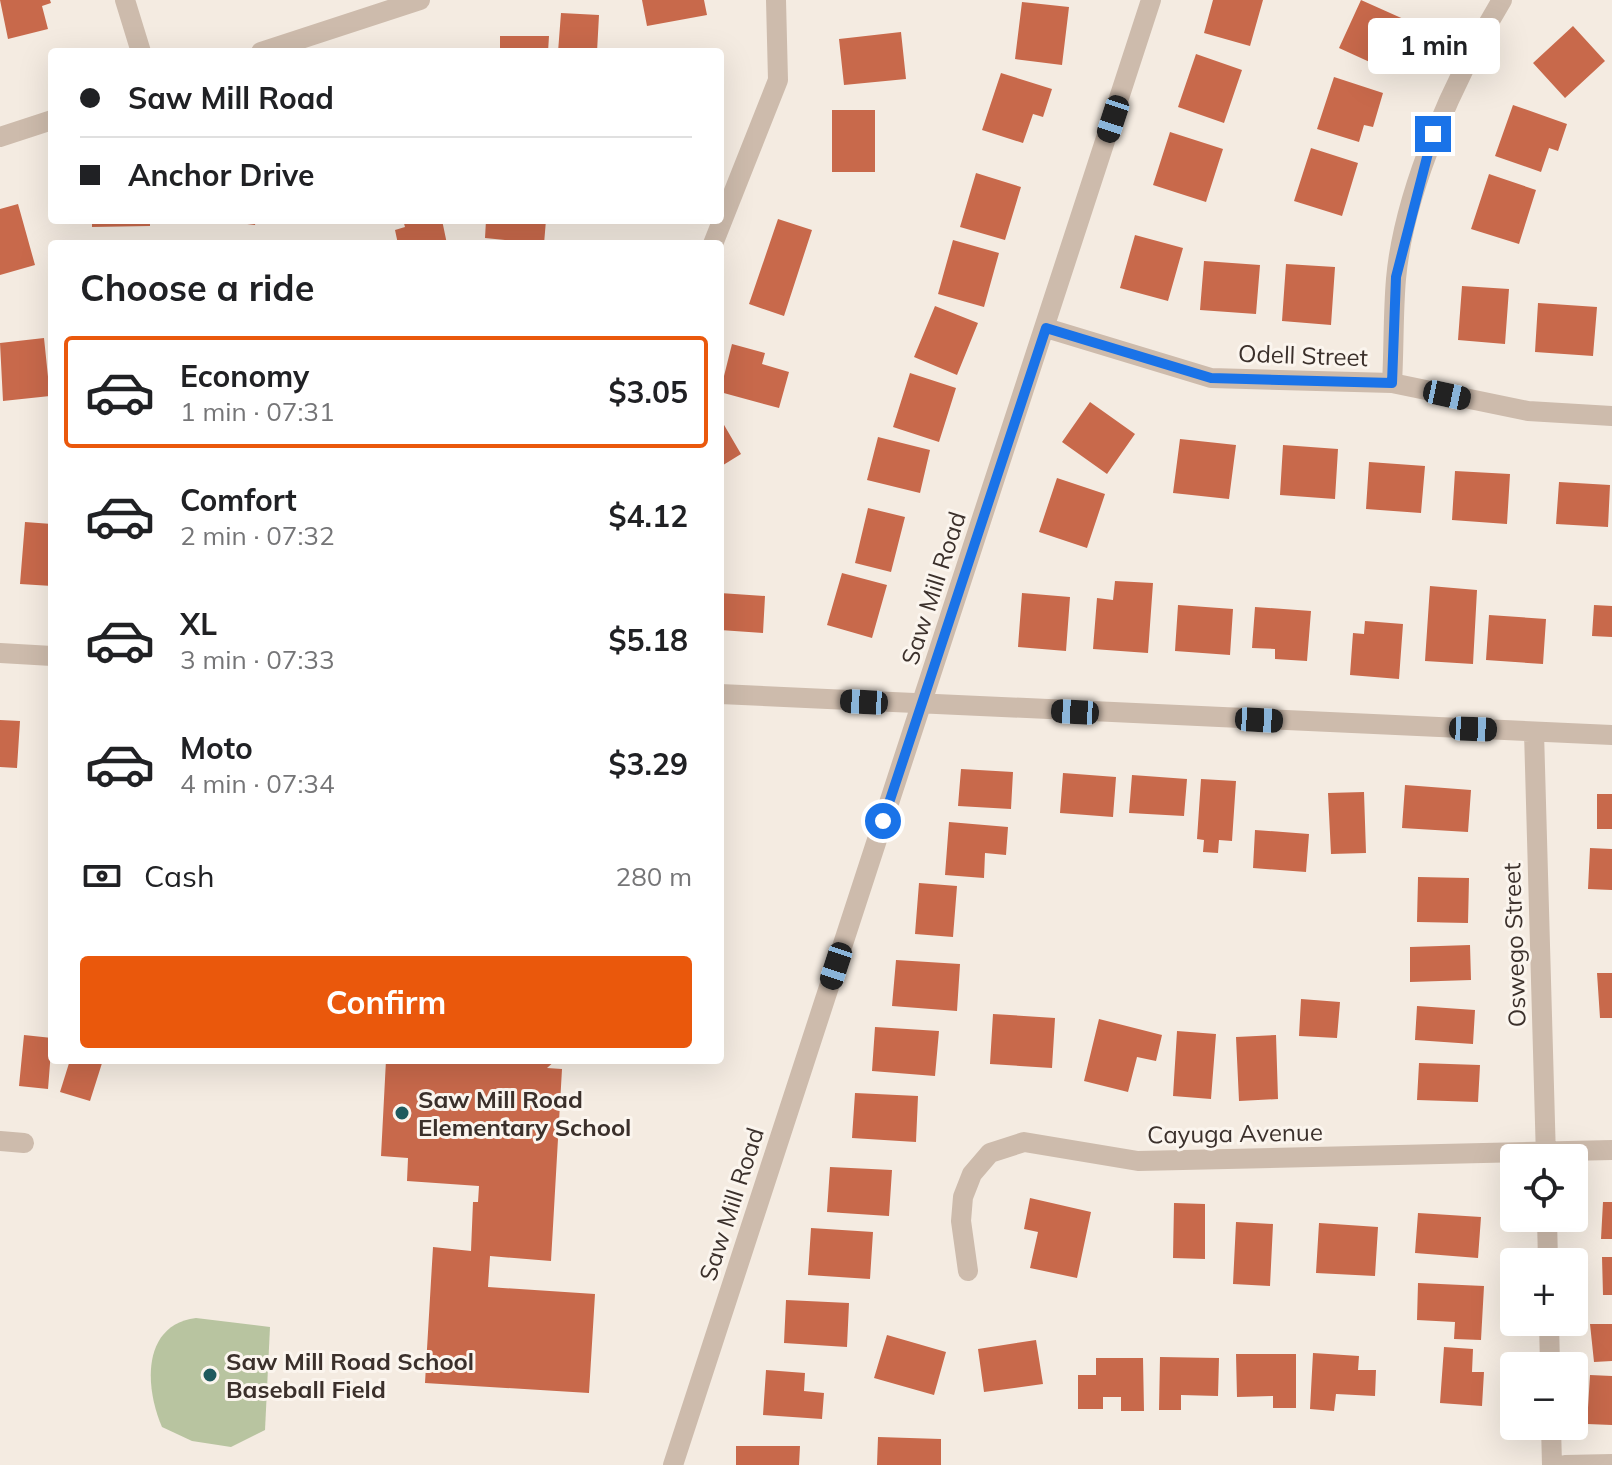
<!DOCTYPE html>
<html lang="en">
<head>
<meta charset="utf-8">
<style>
	body { margin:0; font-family:Mulish,sans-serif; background:#f2f2f2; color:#202124; height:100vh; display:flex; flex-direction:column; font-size:30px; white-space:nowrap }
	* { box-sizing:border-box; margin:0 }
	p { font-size:26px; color:#757577 }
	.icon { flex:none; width:44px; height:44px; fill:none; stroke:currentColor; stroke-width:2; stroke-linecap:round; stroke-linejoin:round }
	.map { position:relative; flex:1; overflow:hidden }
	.side { position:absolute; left:48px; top:240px; width:676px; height:824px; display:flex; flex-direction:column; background:#fff; border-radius:8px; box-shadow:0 8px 32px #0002 }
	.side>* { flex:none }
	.guide { position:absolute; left:48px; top:48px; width:676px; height:176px; border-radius:8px; box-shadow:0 8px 32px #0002; display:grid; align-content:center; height:176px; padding:0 32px; background:#fff }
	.fabs { position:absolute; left:1500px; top:1144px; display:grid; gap:16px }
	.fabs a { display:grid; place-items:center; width:88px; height:88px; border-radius:8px; background:#fff; box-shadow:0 8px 32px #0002; font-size:40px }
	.end { position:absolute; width:36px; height:36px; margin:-18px; border:10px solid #1a73e8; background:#fff; box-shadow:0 0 0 4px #fff }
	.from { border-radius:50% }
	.bubble { position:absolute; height:56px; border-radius:8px; background:#fff; box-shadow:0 8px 32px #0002; font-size:26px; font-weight:700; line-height:56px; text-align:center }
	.car { position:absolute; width:24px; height:48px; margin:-24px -12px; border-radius:10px; box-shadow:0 0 6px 2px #0007; background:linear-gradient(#222 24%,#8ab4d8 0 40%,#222 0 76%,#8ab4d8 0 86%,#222 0) }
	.guide b { display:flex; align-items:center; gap:28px; height:76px; font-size:30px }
	.guide b+b { border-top:2px solid #e0e0e0 }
	.guide i { width:20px; height:20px; background:#202124 }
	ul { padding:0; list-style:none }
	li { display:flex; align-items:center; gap:24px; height:112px; margin:0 16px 12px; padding:0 16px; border:4px solid transparent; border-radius:8px }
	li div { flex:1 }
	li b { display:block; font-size:30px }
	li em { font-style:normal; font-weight:700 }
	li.selected { border-color:#ea580c }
	li>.icon { width:72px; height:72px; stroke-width:1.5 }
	h2 { padding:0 32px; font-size:36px; line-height:96px }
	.pay { display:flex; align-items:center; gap:20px; height:88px; padding:0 32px; font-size:30px }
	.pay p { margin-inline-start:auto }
	.button { display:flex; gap:16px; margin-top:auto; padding:16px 32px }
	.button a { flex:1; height:92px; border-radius:8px; background:#ea580c; color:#fff; font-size:32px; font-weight:700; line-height:92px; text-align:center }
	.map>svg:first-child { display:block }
	.green { fill:#b8c4a0 }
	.building { fill:#c8694b }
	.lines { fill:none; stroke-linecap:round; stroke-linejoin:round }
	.street { stroke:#cdbbac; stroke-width:20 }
	.route { stroke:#1a73e8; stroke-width:10 }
	.poi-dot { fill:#1f5a5e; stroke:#fbf5ee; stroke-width:3 }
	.labels { text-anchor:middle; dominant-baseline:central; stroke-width:6; stroke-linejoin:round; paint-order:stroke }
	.street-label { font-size:24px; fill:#3b302b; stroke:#fbf5ee }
	.poi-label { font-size:24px; font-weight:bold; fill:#3b302b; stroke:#fbf5ee; text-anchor:start }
</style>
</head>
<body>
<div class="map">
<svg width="1612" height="1465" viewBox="0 0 1612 1465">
	<rect width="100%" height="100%" fill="#f4ebe1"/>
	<path class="green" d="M196,1318L270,1327L265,1430L231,1447L192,1441L162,1427C145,1388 141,1325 196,1318Z"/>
	<path class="building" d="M0,0H50L51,3L42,6L48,29L8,39Z
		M642,0H704L707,15L647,26Z
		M1213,0H1263L1250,46L1204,33Z
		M1361,0L1408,21L1385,69L1339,48Z
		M1022,2L1069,7L1062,65L1015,59Z
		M561,13L599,15L597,52H558Z
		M1573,26L1605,61L1565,98L1533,63Z
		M901,32L906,79L844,85L839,39Z
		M500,36H549L548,52H500Z
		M1196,54L1242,70L1224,123L1178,107Z
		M1001,73L1052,89L1043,117L1033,114L1023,143L982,130Z
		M1334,77L1383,93L1373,127L1364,125L1359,142L1317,129Z
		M1513,105L1567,124L1558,151L1549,148L1541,172L1495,156Z
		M832,110H875V172H832Z
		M1170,132L1223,149L1206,202L1153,185Z
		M1311,148L1358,163L1342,216L1294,201Z
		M976,173L1021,187L1005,240L960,227Z
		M1489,174L1536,190L1519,244L1471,229Z
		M18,204L35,265L0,275V209Z
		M778,219L812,230L784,316L749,304Z
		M92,220H150V226L92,227Z
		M216,220H256L255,225Z
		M403,220H442L447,244H398L395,230L405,227Z
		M486,220H546L544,244L485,238Z
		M1135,235L1183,248L1168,301L1120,288Z
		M953,240L999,253L984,307L938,294Z
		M1204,261L1260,265L1256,314L1200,310Z
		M1286,264L1335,267L1331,325L1282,321Z
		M1462,286L1509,289L1505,344L1458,340Z
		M1538,303L1597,307L1593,356L1535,352Z
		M935,306L978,323L957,375L914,357Z
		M44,338L50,396L3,401L0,343Z
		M732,344L765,353L762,364L789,372L779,408L720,392Z
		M910,373L956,388L939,442L893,427Z
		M1090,402L1135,434L1107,474L1062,442Z
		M720,418L741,454L720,467Z
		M878,437L930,450L920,493L867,480Z
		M1180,439L1236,445L1229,499L1173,493Z
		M1283,445L1338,449L1335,499L1280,495Z
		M1369,462L1425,466L1421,513L1366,509Z
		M1455,471L1510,474L1507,524L1452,520Z
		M1057,478L1105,494L1087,548L1039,532Z
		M1559,482L1610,485L1608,527L1556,524Z
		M868,508L905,517L891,572L855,563Z
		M25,522L52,524V586L20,584Z
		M842,573L887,585L872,638L827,625Z
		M1115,581L1153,583L1148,653L1093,649L1097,598L1113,600Z
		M1430,586L1477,590L1473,664L1425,661Z
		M720,593L765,596L763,633L720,630Z
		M1022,593L1070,597L1066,651L1018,647Z
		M1178,605L1233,609L1230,655L1175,651Z
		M1594,605L1612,606V637L1592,636Z
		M1255,607L1311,611L1307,661L1275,659V649L1252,648Z
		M1489,615L1546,619L1543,664L1486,660Z
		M1365,621L1403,624L1399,679L1350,675L1353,633L1364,634Z
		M0,720L20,721L17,768L0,767Z
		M961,769L1013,772L1011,809L958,806Z
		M1063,773L1116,777L1113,817L1060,813Z
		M1132,775L1187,779L1184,816L1129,813Z
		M1201,779L1236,781L1232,841L1219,840L1218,853L1203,852L1204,840L1197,839Z
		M1405,785L1471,790L1468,832L1402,828Z
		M1364,792L1366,853L1331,854L1328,793Z
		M1597,794H1612V829H1597Z
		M949,822L1008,827L1006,855L985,853L984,878L945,875Z
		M1255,830L1309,834L1306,872L1253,868Z
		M1590,848L1612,849V890L1588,889Z
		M1418,877L1469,878L1468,923L1417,922Z
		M919,883L957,886L953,937L915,934Z
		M1470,945L1471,980L1410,982V947Z
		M896,960L960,964L957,1011L892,1006Z
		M1597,973H1612V1018H1600Z
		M1301,999L1340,1002L1337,1038L1299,1036Z
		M1417,1006L1475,1010L1473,1044L1415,1040Z
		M993,1014L1055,1018L1052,1068L990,1064Z
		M1099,1019L1162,1035L1156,1061L1137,1057L1128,1092L1084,1081Z
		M875,1027L939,1031L935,1076L872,1071Z
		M1177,1031L1216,1034L1211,1099L1173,1096Z
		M24,1035L52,1038L48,1089L19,1086Z
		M1276,1035L1278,1099L1239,1101L1236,1037Z
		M70,1060H103L90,1101L60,1092Z
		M386,1060H556L547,1068L562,1069L551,1261L490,1256L488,1287L595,1294L589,1393L425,1383L433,1247L471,1251L473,1202H478L479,1186L407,1181L408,1158L381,1156Z
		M1419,1063L1480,1065L1478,1102L1417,1100Z
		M855,1093L918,1096L916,1142L852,1138Z
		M830,1167L892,1170L889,1216L827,1212Z
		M1030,1198L1091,1212L1077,1278L1030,1268L1038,1232L1024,1229Z
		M1603,1202H1612V1239H1601Z
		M1174,1203L1205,1204V1259L1173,1258Z
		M1418,1213L1481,1217L1478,1258L1415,1253Z
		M1236,1222L1273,1224L1270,1286L1233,1284Z
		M1319,1223L1378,1227L1375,1276L1316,1273Z
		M811,1228L873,1232L870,1279L808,1275Z
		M1602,1257H1612V1295H1603Z
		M1418,1283L1484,1286L1481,1340L1454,1339L1455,1322L1417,1320Z
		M786,1300L849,1303L847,1347L784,1343Z
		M1590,1324H1612V1361L1594,1362Z
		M887,1335L946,1352L934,1395L874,1378Z
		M1036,1340L1043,1384L984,1392L978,1349Z
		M1444,1347L1473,1349L1472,1372H1484L1482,1406L1440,1403Z
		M1313,1353L1359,1356L1358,1370H1376L1375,1396L1336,1394L1334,1411L1310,1409Z
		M1236,1354H1296V1408H1273V1396L1237,1397Z
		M1160,1357L1219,1358L1218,1396L1181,1395V1410H1159Z
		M1096,1358H1143L1144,1411H1121V1397H1103V1409H1078V1375H1096Z
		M766,1370L805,1373L804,1391L824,1393L822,1419L763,1415Z
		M1590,1375L1612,1376V1425L1587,1424Z
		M878,1437L941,1439V1465H877Z
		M736,1446H800L799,1465H736Z"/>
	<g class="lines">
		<path class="street" d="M125,0L141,52
			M261,52L420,0
			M0,137L52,120
			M713,244L778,80L776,0
			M1046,328L1211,378L1392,383L1528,411L1612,416
			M1392,383C1394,349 1393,314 1396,279C1404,189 1455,77 1502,0
			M0,653L52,656
			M720,694L1612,735
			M1534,732L1546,1158
			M0,1141L24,1143
			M1547,1218L1548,1262
			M968,1271L961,1221L963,1197L972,1174L990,1153L1024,1142L1138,1161L1612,1150
			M1549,1322L1550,1366
			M1551,1426L1552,1465
			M673,1465L1151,0
			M1565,1465L1612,1464"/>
	</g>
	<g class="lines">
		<path class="route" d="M883,821L1046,328L1211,378L1392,383L1396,277L1433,134"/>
	</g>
	<g class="poi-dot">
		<circle cx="402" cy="1113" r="8"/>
		<circle cx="210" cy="1375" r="8"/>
	</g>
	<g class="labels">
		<g class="street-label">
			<text transform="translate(1303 355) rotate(2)">Odell Street</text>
			<text transform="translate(933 588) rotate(-72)">Saw Mill Road</text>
			<text transform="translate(1514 945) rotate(-92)">Oswego Street</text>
			<text transform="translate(1235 1133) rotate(-1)">Cayuga Avenue</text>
			<text transform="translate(731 1204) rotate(-72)">Saw Mill Road</text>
		</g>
		<g class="poi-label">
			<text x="418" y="1099">Saw Mill Road<tspan x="418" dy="28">Elementary School</tspan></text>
			<text x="226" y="1361">Saw Mill Road School<tspan x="226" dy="28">Baseball Field</tspan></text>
		</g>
	</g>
</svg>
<div class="fabs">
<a><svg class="icon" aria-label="locate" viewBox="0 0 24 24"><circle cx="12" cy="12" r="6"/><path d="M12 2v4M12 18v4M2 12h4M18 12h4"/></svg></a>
<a>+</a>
<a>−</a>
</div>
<i class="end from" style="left:883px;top:821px"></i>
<i class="end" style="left:1433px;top:134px"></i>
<div class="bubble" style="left:1368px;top:18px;width:132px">1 min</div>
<i class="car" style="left:1113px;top:119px;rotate:198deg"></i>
<i class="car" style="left:1447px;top:395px;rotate:102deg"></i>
<i class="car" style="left:864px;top:702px;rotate:273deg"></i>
<i class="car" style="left:1075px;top:712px;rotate:273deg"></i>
<i class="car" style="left:1259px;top:720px;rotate:93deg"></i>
<i class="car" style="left:1473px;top:729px;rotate:92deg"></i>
<i class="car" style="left:836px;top:966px;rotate:198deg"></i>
<div class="guide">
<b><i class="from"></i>Saw Mill Road</b>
<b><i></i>Anchor Drive</b>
</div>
<section class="side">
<h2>Choose a ride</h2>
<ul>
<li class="selected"><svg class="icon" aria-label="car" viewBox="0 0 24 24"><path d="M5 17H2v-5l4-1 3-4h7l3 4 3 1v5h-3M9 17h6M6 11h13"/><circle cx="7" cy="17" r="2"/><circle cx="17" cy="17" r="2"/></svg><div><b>Economy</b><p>1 min · 07:31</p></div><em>$3.05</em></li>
<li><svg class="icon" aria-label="car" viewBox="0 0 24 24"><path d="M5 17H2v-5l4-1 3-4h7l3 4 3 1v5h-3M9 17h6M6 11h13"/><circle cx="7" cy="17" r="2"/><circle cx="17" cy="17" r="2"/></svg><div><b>Comfort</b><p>2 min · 07:32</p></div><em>$4.12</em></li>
<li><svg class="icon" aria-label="car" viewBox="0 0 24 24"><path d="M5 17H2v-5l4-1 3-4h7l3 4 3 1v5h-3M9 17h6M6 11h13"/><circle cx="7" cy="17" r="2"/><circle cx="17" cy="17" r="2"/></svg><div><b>XL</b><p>3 min · 07:33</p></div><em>$5.18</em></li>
<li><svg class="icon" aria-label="car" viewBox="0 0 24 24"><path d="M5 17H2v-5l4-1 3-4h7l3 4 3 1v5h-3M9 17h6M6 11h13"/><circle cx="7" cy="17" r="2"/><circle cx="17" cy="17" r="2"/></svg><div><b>Moto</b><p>4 min · 07:34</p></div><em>$3.29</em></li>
</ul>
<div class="pay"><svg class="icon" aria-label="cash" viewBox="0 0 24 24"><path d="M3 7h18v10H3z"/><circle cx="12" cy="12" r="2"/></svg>Cash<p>280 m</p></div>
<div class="button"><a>Confirm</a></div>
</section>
</div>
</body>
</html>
